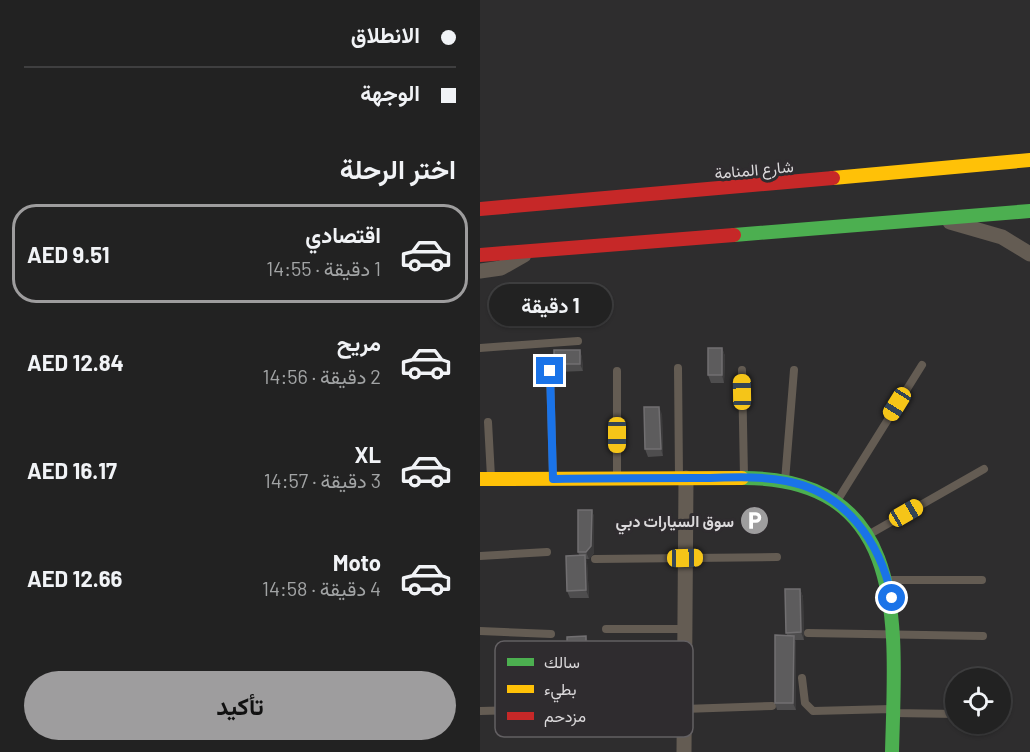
<!DOCTYPE html>
<html lang="ar">
<head>
<meta charset="utf-8">
<style>
	body { margin:0; font-family:Barlow,Vazirmatn,sans-serif; background:#2a2a2a; color:#f1f3f6; direction:rtl; height:100vh; display:flex; flex-direction:column; font-size:22px; white-space:nowrap }
	* { box-sizing:border-box; margin:0 }
	p { font-size:20px; color:#a2a4a5 }
	.icon { flex:none; width:33px; height:33px; fill:none; stroke:currentColor; stroke-width:2; stroke-linecap:round; stroke-linejoin:round }
	.map { position:relative; flex:1; overflow:hidden; direction:ltr }
	.side { display:flex; flex-direction:column; background:#222; width:480px }
	.side>* { flex:none }
	.guide { display:grid; align-content:center; height:132px; padding:0 24px; background:#222 }
	.fabs { position:absolute; left:465px; top:668px; display:grid; gap:12px }
	.fabs a { display:grid; place-items:center; width:66px; height:66px; border-radius:50%; background:#222; box-shadow:0 2px 4px #0004,0 0 0 2px #3f3f40; font-size:30px }
	.end { position:absolute; width:27px; height:27px; margin:-14px; border:8px solid #1a73e8; background:#fff; box-shadow:0 0 0 3px #fff }
	.from { border-radius:50% }
	.bubble { position:absolute; height:42px; border-radius:21px; background:#222; box-shadow:0 2px 4px #0004,0 0 0 2px #3f3f40; font-size:20px; font-weight:700; line-height:42px; text-align:center; direction:rtl }
	.car { position:absolute; width:18px; height:36px; margin:-18px -9px; border-radius:8px; box-shadow:0 0 4px 2px #0007; background:linear-gradient(#f5c518 24%,#345 0 40%,#f5c518 0 76%,#345 0 86%,#f5c518 0) }
	.guide b { display:flex; align-items:center; gap:21px; height:57px; font-size:22px }
	.guide b+b { border-top:2px solid #3f3f40 }
	.guide i { width:15px; height:15px; background:#f1f3f6 }
	ul { padding:0; list-style:none }
	li { display:flex; align-items:center; gap:18px; height:99px; margin:0 12px 9px; padding:0 12px; border:3px solid transparent; border-radius:24px }
	li div { flex:1 }
	li b { display:block; font-size:22px }
	li em { font-style:normal; font-weight:700 }
	li.on { border-color:#9e9d9e }
	li>.icon { width:54px; height:54px; stroke-width:1.5 }
	h2 { padding:0 24px; font-size:27px; line-height:72px }
	.cta { display:flex; gap:12px; margin-top:auto; padding:12px 24px }
	.cta a { flex:1; height:69px; border-radius:36px; background:#9e9d9e; color:#111; font-size:24px; font-weight:700; line-height:69px; text-align:center }
	main { display:flex; flex:1; min-height:0 }
	.map>svg:first-child { display:block }
	.lines { fill:none; stroke-linecap:round; stroke-linejoin:round }
	.lane { stroke:#645c53; stroke-width:8 }
	.street { stroke:#645c53; stroke-width:15 }
	.fast { stroke:#4caf50; stroke-width:14 }
	.slow { stroke:#ffc107; stroke-width:14 }
	.jam { stroke:#c62828; stroke-width:14 }
	.wall { fill:#4e4d4e }
	.shaded-wall { fill:#3b3a3b }
	.building { fill:#5d5c5d; stroke:#716f71; stroke-width:1.5 }
	.route { stroke:#1a73e8; stroke-width:8 }
	.labels { text-anchor:middle; dominant-baseline:central; stroke-width:6; stroke-linejoin:round; paint-order:stroke }
	.street-label { font-size:16px; fill:#dbd9db; stroke:#2f2c2f }
	.poi-label { font-size:16px; font-weight:bold; fill:#dbd9db; stroke:#2f2c2f; text-anchor:end }
	.key { fill:#2f2c2f; stroke:#636063; stroke-width:1.5 }
	.key-label { font-size:16px; fill:#dbd9db }
</style>
</head>
<body>
<main>
<div class="map">
<svg width="550" height="752" viewBox="0 0 550 752">
	<rect width="100%" height="100%" fill="#2e2d2e"/>
	<g class="lines">
		<path class="lane" d="M0,348L98,341
			M198,368L199,477
			M262,370L264,477
			M70,371L73,477
			M137,371V477
			M8,422L11,477
			M305,481L314,370
			M357,501L442,365
			M388,535L504,469
			M0,556L67,552
			M115,559L297,557
			M408,580H502
			M126,629H204
			M0,631L71,634
			M328,633L503,636
			M322,678L325,703L333,711L411,709
			M0,711L35,710
			M116,712L292,706
			M414,713L476,714"/>
		<path class="street" d="M470,222L522,237L550,254
			M0,271L21,268L44,255
			M204,752L206,478"/>
		<path class="fast" d="M254,235L550,211
			M262,478C432,477 415,630 412,752"/>
		<path class="slow" d="M353,178L550,160
			M0,479L262,478"/>
		<path class="jam" d="M0,209L353,178
			M0,255L254,235"/>
	</g>
	<path class="wall" d="M242,348L245,356L244,383H231L228,375Z
		M100,350L102,358L103,371L77,372L74,364Z
		M182,414L183,456L168,457L165,449Z
		M112,510L114,517V553L109,559H106L107,562L109,598H90L87,591L99,555L98,552Z
		M320,589L323,597L324,640H315L316,643V710H297L295,703L307,635L306,633Z
		M109,644V708L113,726H100L97,719V711H90L88,704Z"/>
	<path class="shaded-wall" d="M242,348L245,356L244,383L242,375Z
		M100,350L102,358L103,371L100,364Z
		M179,407L182,414L183,456L181,449Z
		M112,510L114,517V553L109,559L106,552Z
		M105,555L107,562L109,598L106,590Z
		M320,589L323,597L324,640L321,632Z
		M106,636L109,644V708L113,726L106,704Z
		M314,636L316,643V710L313,703Z"/>
	<path class="building" d="M228,348H242V375H228Z
		M74,350H100V364H74Z
		M164,407H179L181,449H165Z
		M98,510H112L111,546L106,552H98Z
		M105,555L106,590L87,591L86,556Z
		M305,589H320L321,632L306,633Z
		M295,635L314,636L313,703H295Z
		M106,636V704H101H108L111,719H97V704H88L87,637Z"/>
	<g class="lines">
		<path class="route" d="M70,371L73,479C120,478 167,478 215,478C244,478 276,475 306,481C365,492 400,541 412,598"/>
	</g>
	<defs>
		<symbol id="parking-disc" viewBox="-11 -11 22 22"><circle r="9.5" fill="#9e9d9e" stroke="#2f2c2f"/><path d="M-3.5-5.5H1a3.5 3.5 0 0 1 0 7H-1V5.5H-3.5ZM-1-3.4V-.6H.8a1.4 1.4 0 0 0 0-2.8Z" fill="#fff"/></symbol>
	</defs>
	<g fill-rule="evenodd">
		<use href="#parking-disc" x="258" y="504" width="33" height="33"/>
	</g>
	<g class="labels">
		<g class="street-label">
			<text transform="translate(274 169) rotate(-5)">شارع المنامة</text>
		</g>
		<g class="poi-label">
			<text x="254" y="520">سوق السيارات دبي</text>
		</g>
	</g>
	<rect x="15" y="641" width="198" height="96" rx="9" class="key"/>
	<rect x="27" y="658" width="27" height="8" fill="#4caf50"/>
	<rect x="27" y="685" width="27" height="8" fill="#ffc107"/>
	<rect x="27" y="712" width="27" height="8" fill="#c62828"/>
	<g class="key-label">
		<text x="64" y="668">سالك</text>
		<text x="64" y="695">بطيء</text>
		<text x="64" y="722">مزدحم</text>
	</g>
</svg>
<div class="fabs">
<a><svg class="icon" aria-label="locate" viewBox="0 0 24 24"><circle cx="12" cy="12" r="6"/><path d="M12 2v4M12 18v4M2 12h4M18 12h4"/></svg></a>
</div>
<i class="end from" style="left:412px;top:598px"></i>
<i class="end" style="left:70px;top:371px"></i>
<div class="bubble" style="left:9px;top:284px;width:123px">1 دقيقة</div>
<i class="car" style="left:262px;top:392px;rotate:359deg"></i>
<i class="car" style="left:417px;top:404px;rotate:212deg"></i>
<i class="car" style="left:137px;top:435px;rotate:180deg"></i>
<i class="car" style="left:426px;top:513px;rotate:60deg"></i>
<i class="car" style="left:205px;top:558px;rotate:89deg"></i>
</div>
<section class="side">
<div class="guide">
<b><i class="from"></i>الانطلاق</b>
<b><i></i>الوجهة</b>
</div>
<h2>اختر الرحلة</h2>
<ul>
<li class="on"><svg class="icon" aria-label="car" viewBox="0 0 24 24"><path d="M5 17H2v-5l4-1 3-4h7l3 4 3 1v5h-3M9 17h6M6 11h13"/><circle cx="7" cy="17" r="2"/><circle cx="17" cy="17" r="2"/></svg><div><b>اقتصادي</b><p>1 دقيقة · 14:55</p></div><em>AED 9.51</em></li>
<li><svg class="icon" aria-label="car" viewBox="0 0 24 24"><path d="M5 17H2v-5l4-1 3-4h7l3 4 3 1v5h-3M9 17h6M6 11h13"/><circle cx="7" cy="17" r="2"/><circle cx="17" cy="17" r="2"/></svg><div><b>مريح</b><p>2 دقيقة · 14:56</p></div><em>AED 12.84</em></li>
<li><svg class="icon" aria-label="car" viewBox="0 0 24 24"><path d="M5 17H2v-5l4-1 3-4h7l3 4 3 1v5h-3M9 17h6M6 11h13"/><circle cx="7" cy="17" r="2"/><circle cx="17" cy="17" r="2"/></svg><div><b>XL</b><p>3 دقيقة · 14:57</p></div><em>AED 16.17</em></li>
<li><svg class="icon" aria-label="car" viewBox="0 0 24 24"><path d="M5 17H2v-5l4-1 3-4h7l3 4 3 1v5h-3M9 17h6M6 11h13"/><circle cx="7" cy="17" r="2"/><circle cx="17" cy="17" r="2"/></svg><div><b>Moto</b><p>4 دقيقة · 14:58</p></div><em>AED 12.66</em></li>
</ul>
<div class="cta"><a>تأكيد</a></div>
</section>
</main>
</body>
</html>
